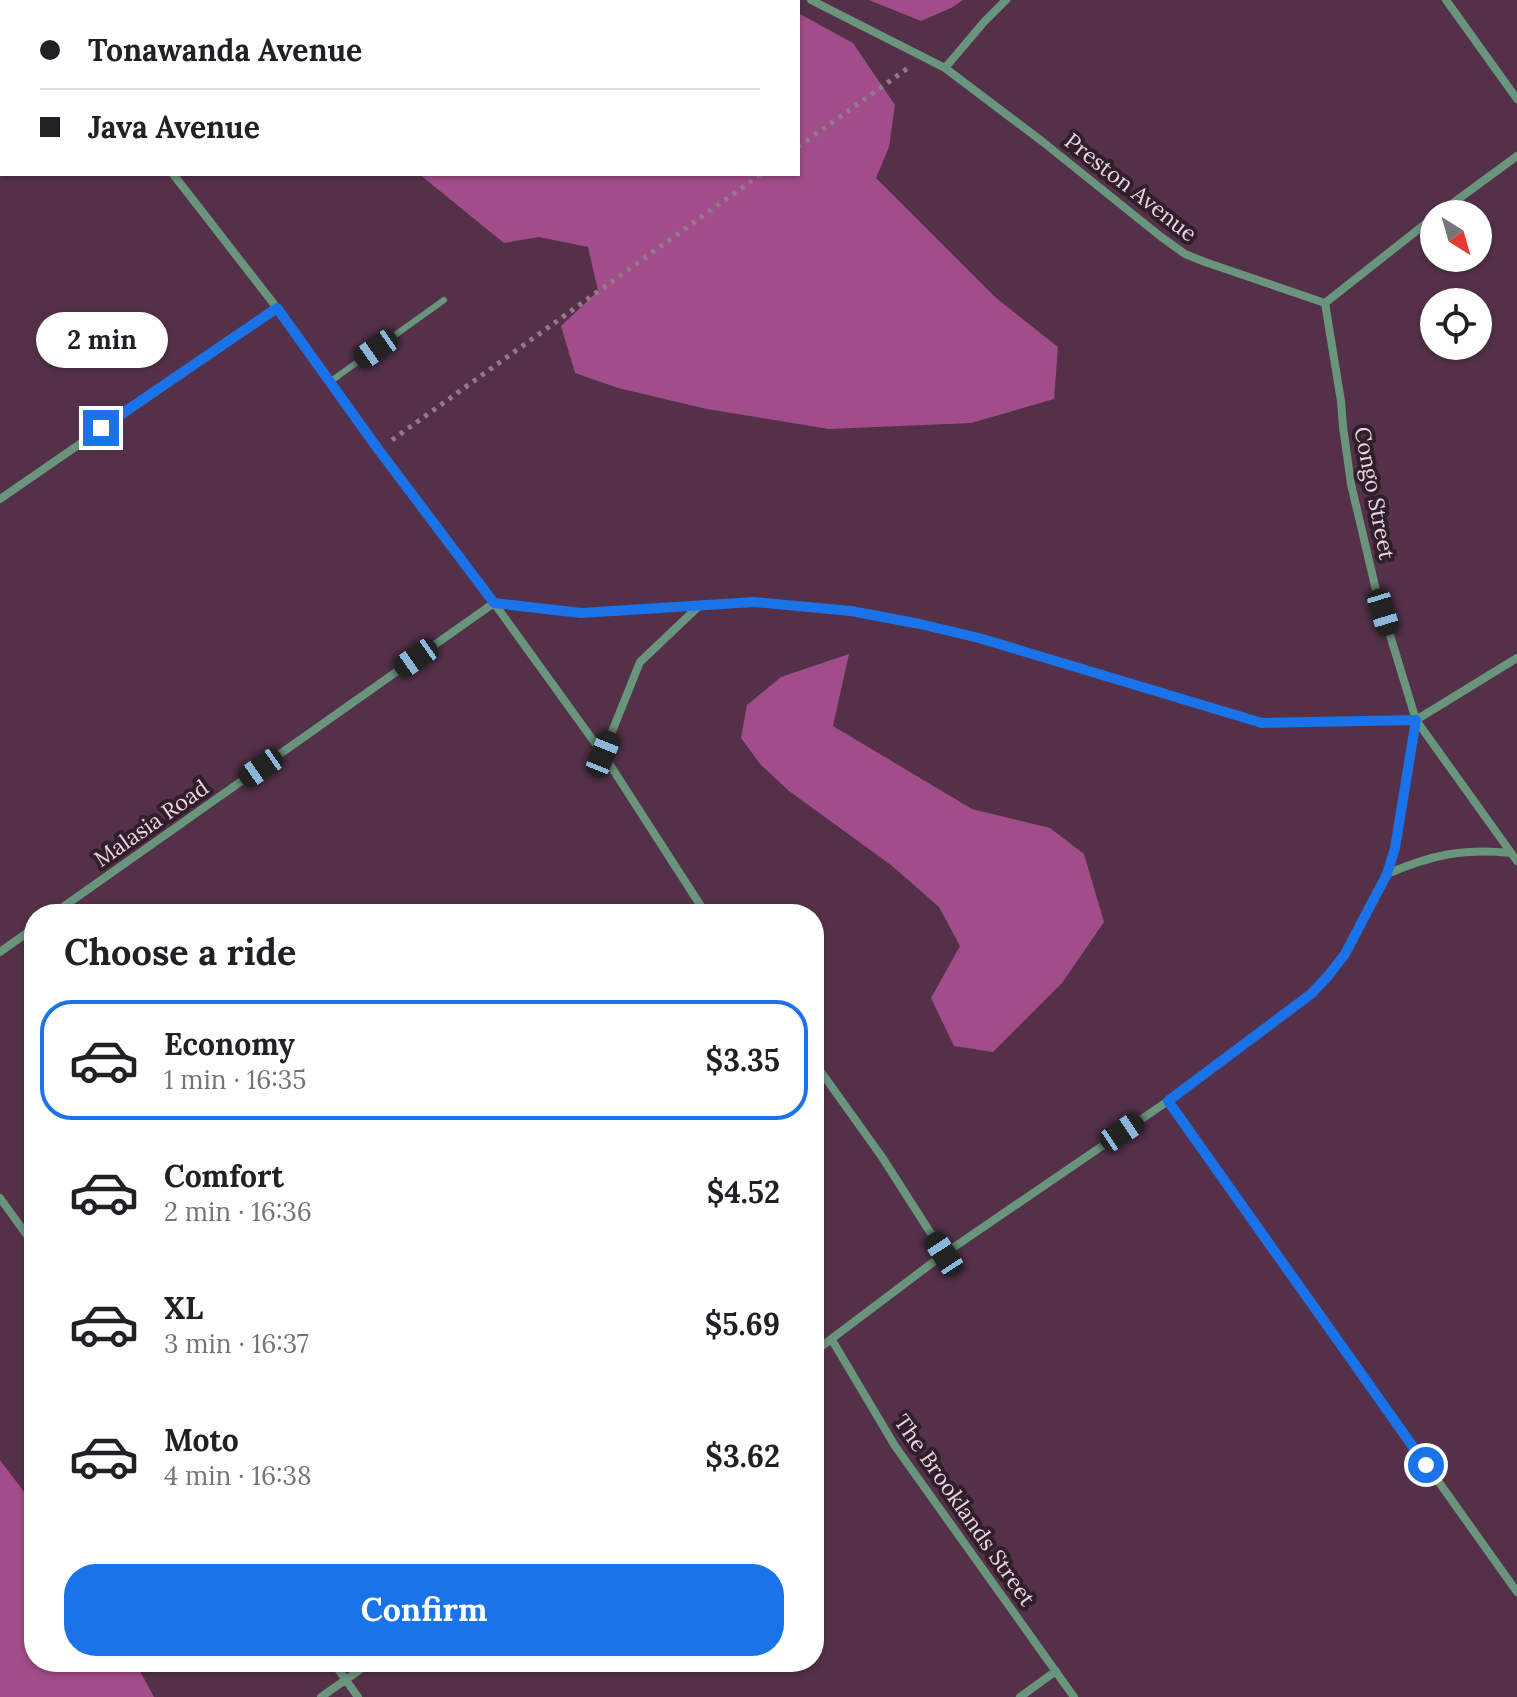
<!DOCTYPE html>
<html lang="en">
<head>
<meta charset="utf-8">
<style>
	body { margin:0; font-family:Lora,serif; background:#f2f2f2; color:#202124; height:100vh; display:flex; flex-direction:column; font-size:30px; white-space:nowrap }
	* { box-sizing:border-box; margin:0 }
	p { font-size:26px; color:#757577 }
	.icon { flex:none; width:44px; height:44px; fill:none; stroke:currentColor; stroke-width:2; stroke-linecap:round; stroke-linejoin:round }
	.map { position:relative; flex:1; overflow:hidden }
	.details { position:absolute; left:24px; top:904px; width:800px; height:768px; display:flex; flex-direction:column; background:#fff; border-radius:32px; box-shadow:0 2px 6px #0004 }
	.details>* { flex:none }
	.hud { position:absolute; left:0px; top:0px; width:800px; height:176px; box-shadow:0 2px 6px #0004; display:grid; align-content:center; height:176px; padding:0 40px; background:#fff }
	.needle { width:52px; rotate:143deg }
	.tools { position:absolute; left:1420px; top:200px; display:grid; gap:16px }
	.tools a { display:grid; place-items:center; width:72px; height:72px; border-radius:50%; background:#fff; box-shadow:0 2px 6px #0004; font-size:40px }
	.end { position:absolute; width:36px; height:36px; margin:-18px; border:10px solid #1a73e8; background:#fff; box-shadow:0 0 0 4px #fff }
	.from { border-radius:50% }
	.bubble { position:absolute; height:56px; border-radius:28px; background:#fff; box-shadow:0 2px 6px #0004; font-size:26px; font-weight:700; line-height:56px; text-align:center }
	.car { position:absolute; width:24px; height:48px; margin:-24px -12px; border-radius:10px; box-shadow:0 0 6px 2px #0007; background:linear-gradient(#222 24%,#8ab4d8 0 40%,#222 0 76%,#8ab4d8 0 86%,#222 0) }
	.hud b { display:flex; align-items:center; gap:28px; height:76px; font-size:30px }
	.hud b+b { border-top:2px solid #e0e0e0 }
	.hud i { width:20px; height:20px; background:#202124 }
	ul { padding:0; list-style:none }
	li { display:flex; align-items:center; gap:24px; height:120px; margin:0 16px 12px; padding:0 24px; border:4px solid transparent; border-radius:32px }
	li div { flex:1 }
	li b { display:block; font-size:30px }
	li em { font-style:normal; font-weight:700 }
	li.on { border-color:#1a73e8 }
	li>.icon { width:72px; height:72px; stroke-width:1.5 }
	h2 { padding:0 40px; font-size:36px; line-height:96px }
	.primary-button { display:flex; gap:16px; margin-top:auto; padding:16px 40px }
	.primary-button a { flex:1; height:92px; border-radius:32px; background:#1a73e8; color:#fff; font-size:32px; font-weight:700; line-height:92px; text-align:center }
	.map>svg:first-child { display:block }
	.forest { fill:#a14d89 }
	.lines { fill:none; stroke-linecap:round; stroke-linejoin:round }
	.path { stroke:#96788b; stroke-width:5; stroke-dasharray:4 6; stroke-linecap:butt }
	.lane { stroke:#6a957d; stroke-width:6 }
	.street { stroke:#6a957d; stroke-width:8 }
	.route { stroke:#1a73e8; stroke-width:10 }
	.labels { text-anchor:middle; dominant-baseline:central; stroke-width:8; stroke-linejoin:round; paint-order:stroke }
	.street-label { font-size:22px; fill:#ecd5e3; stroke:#301f2a }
</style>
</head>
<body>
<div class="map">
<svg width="1517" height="1697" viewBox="0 0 1517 1697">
	<rect width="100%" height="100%" fill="#543149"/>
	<path class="forest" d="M187,0H773L777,2H189Z
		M869,0H963L951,8L921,21Z
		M798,13L853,43L895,105L889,147L876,178L995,297L1058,347L1054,399L971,423L829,429L707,409L618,388L575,373L561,326L598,291L588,247L539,237L504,243L419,174H798Z
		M849,654L833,726L972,809L1050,828L1084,854L1104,922L1062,983L993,1052L954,1046L931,998L960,946L939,907L891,865L789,791L761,765L741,738L747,705L781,677Z
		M0,1460L34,1505V1662H135L154,1697H0Z"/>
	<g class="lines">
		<path class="path" d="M798,147L908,68
			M392,440L761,174"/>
		<path class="lane" d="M331,381L444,300"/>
		<path class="street" d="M811,0L945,68L1043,142L1160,236L1185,254L1205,262L1325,303
			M1446,0L1517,99
			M0,7L2,8
			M945,68L984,22L1006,0
			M173,174L277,308L378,449L494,603L603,754L706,914
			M1438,214L1517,156
			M1325,303L1434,217
			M0,499L277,308
			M1416,720L1517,861
			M603,754L640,662L699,606
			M1387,874C1431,855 1463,848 1511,853
			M53,914L494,603L581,613L754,602L851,611L920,624L979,638L1262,723L1416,720L1517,658
			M0,952L34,928
			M814,1062L882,1157L944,1254
			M1168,1101L1517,1592
			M0,1198L34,1245
			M832,1340L895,1446L1074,1697
			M814,1352L944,1254L1168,1101L1311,994L1328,976L1345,954L1387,874L1395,848L1416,720L1375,586L1351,484L1343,427L1341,401L1325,303
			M333,1662L358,1697
			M321,1697L371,1662
			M1020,1697L1056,1671"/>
	</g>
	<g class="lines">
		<path class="route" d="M101,428L277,308L378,449L494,603L581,613L754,602L851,611L920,624L979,638L1262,723L1416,720L1395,848L1387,874L1345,954L1328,976L1311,994L1168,1101L1426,1465"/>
	</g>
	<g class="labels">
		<g class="street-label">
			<text transform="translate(1131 187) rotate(38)">Preston Avenue</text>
			<text transform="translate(1375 493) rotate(79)">Congo Street</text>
			<text transform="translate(151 823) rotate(-35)">Malasia Road</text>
			<text transform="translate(965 1510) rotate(55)">The Brooklands Street</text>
		</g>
	</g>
</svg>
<div class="tools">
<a><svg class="needle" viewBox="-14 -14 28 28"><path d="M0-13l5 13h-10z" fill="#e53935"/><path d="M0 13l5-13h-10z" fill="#757577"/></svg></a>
<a><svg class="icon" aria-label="locate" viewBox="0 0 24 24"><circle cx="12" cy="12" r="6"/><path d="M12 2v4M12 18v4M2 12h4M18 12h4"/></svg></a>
</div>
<i class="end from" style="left:1426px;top:1465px"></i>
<i class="end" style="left:101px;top:428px"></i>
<div class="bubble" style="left:36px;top:312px;width:132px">2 min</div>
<i class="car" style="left:376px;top:349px;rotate:235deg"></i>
<i class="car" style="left:1383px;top:612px;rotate:163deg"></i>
<i class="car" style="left:416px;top:658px;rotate:235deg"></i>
<i class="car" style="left:603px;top:754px;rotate:22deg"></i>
<i class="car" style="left:261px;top:768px;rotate:235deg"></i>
<i class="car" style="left:1122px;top:1132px;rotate:56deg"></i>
<i class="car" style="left:944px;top:1254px;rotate:327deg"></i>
<div class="hud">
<b><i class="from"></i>Tonawanda Avenue</b>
<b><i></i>Java Avenue</b>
</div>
<section class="details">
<h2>Choose a ride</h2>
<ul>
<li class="on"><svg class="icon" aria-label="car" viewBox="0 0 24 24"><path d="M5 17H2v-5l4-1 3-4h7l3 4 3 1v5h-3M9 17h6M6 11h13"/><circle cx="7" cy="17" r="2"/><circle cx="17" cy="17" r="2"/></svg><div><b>Economy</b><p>1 min · 16:35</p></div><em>$3.35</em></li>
<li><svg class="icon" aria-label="car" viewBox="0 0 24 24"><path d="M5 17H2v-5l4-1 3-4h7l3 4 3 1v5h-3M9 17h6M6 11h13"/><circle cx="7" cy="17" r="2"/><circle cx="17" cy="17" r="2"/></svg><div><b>Comfort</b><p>2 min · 16:36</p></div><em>$4.52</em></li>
<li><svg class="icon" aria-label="car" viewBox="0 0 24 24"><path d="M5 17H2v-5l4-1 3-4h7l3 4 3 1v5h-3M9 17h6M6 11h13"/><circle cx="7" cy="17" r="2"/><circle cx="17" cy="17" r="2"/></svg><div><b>XL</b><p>3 min · 16:37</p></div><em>$5.69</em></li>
<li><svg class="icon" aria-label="car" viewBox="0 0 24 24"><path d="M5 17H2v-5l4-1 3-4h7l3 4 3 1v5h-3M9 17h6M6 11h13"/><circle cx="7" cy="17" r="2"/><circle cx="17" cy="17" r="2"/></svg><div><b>Moto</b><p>4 min · 16:38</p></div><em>$3.62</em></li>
</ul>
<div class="primary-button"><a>Confirm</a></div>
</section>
</div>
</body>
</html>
